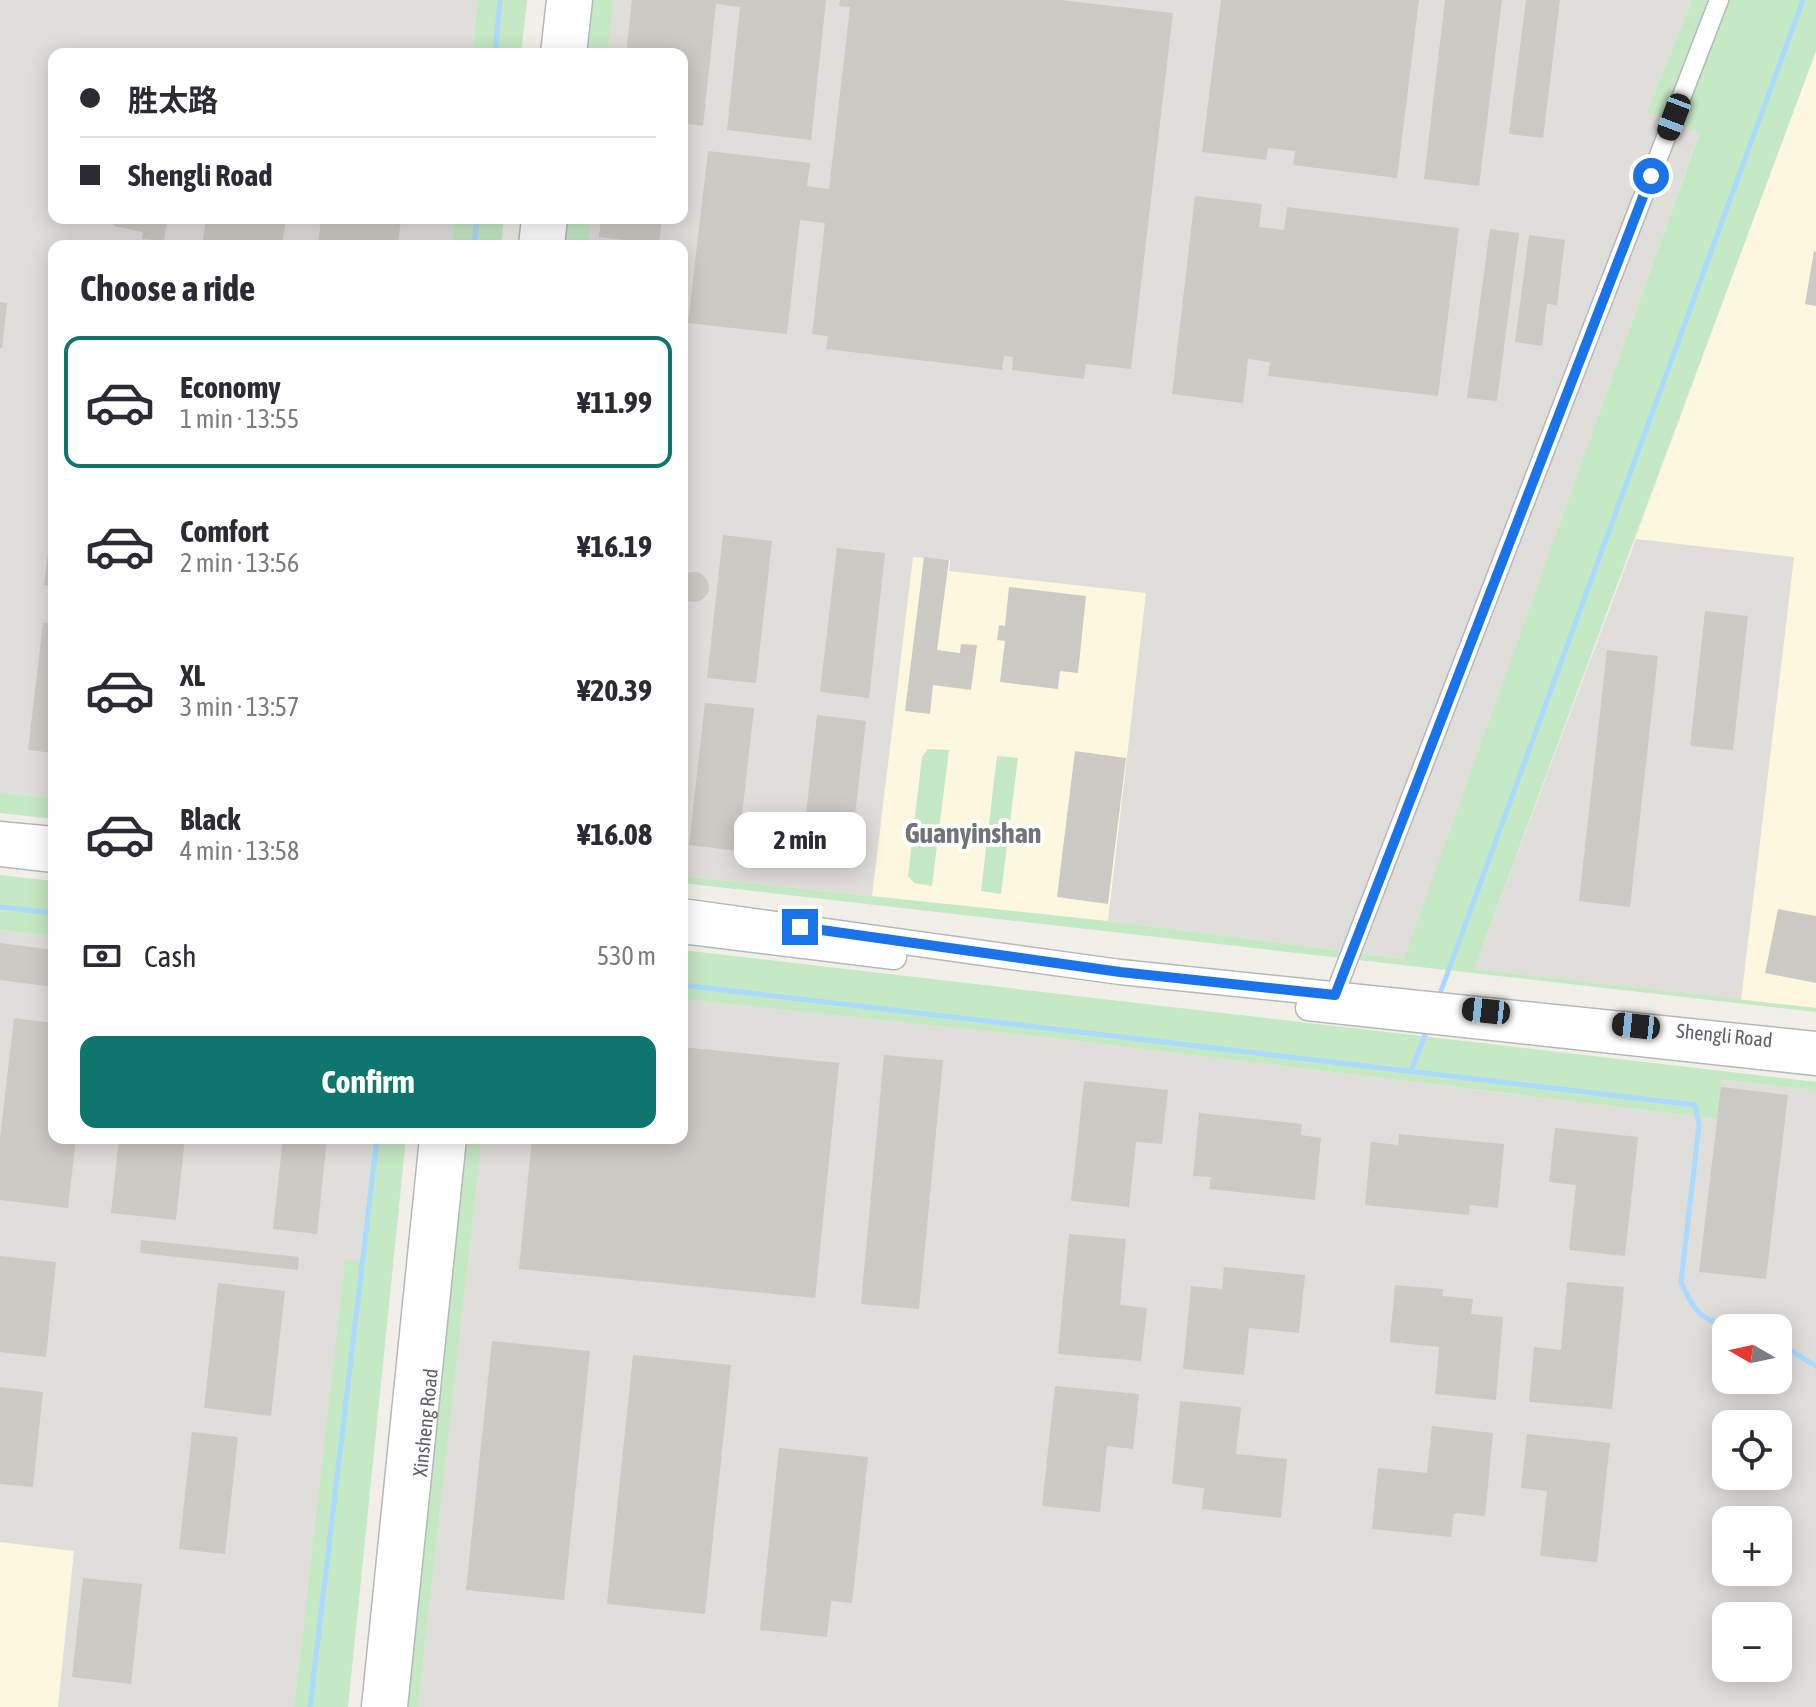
<!DOCTYPE html>
<html lang="en">
<head>
<meta charset="utf-8">
<style>
	body { margin:0; font-family:"Asap Condensed","Noto Sans SC",sans-serif; background:#f7f7f7; color:#2b2b33; height:100vh; display:flex; flex-direction:column; font-size:30px; white-space:nowrap }
	* { box-sizing:border-box; margin:0 }
	p { font-size:26px; color:#7c7c81 }
	.icon { flex:none; width:44px; height:44px; fill:none; stroke:currentColor; stroke-width:2; stroke-linecap:round; stroke-linejoin:round }
	.map { position:relative; flex:1; overflow:hidden }
	.drawer { position:absolute; left:48px; top:240px; width:640px; height:904px; display:flex; flex-direction:column; background:#fff; border-radius:16px; box-shadow:0 4px 20px #0003 }
	.drawer>* { flex:none }
	.banner { position:absolute; left:48px; top:48px; width:640px; height:176px; border-radius:16px; box-shadow:0 4px 20px #0003; display:grid; align-content:center; height:176px; padding:0 32px; background:#fff }
	.needle { width:52px; rotate:279deg }
	.buttons { position:absolute; left:1712px; top:1314px; display:grid; gap:16px }
	.buttons a { display:grid; place-items:center; width:80px; height:80px; border-radius:16px; background:#fff; box-shadow:0 4px 20px #0003; font-size:40px }
	.end { position:absolute; width:36px; height:36px; margin:-18px; border:10px solid #1a73e8; background:#fff; box-shadow:0 0 0 4px #fff }
	.from { border-radius:50% }
	.bubble { position:absolute; height:56px; border-radius:16px; background:#fff; box-shadow:0 4px 20px #0003; font-size:26px; font-weight:700; line-height:56px; text-align:center }
	.car { position:absolute; width:24px; height:48px; margin:-24px -12px; border-radius:10px; box-shadow:0 0 6px 2px #0007; background:linear-gradient(#222 24%,#8ab4d8 0 40%,#222 0 76%,#8ab4d8 0 86%,#222 0) }
	.banner b { display:flex; align-items:center; gap:28px; height:76px; font-size:30px }
	.banner b+b { border-top:2px solid #e1e1e2 }
	.banner i { width:20px; height:20px; background:#2b2b33 }
	ul { padding:0; list-style:none }
	li { display:flex; align-items:center; gap:24px; height:132px; margin:0 16px 12px; padding:0 16px; border:4px solid transparent; border-radius:16px }
	li div { flex:1 }
	li b { display:block; font-size:30px }
	li em { font-style:normal; font-weight:700 }
	li.on { border-color:#0f766e }
	li>.icon { width:72px; height:72px; stroke-width:1.5 }
	h2 { padding:0 32px; font-size:36px; line-height:96px }
	.pay { display:flex; align-items:center; gap:20px; height:88px; padding:0 32px; font-size:30px }
	.pay p { margin-inline-start:auto }
	.action { display:flex; gap:16px; margin-top:auto; padding:16px 32px }
	.action a { flex:1; height:92px; border-radius:16px; background:#0f766e; color:#fff; font-size:32px; font-weight:700; line-height:92px; text-align:center }
	.map>svg:first-child { display:block }
	.commercial { fill:#fef7e0 }
	.industrial { fill:#e0deda; fill-rule:evenodd }
	.green { fill:#c5e8c5 }
	.lines { fill:none; stroke-linecap:round; stroke-linejoin:round }
	.stream { stroke:#aadaff; stroke-width:5 }
	.building { fill:#cccac5 }
	.minor-casing { stroke:#b5b8bc; stroke-width:21 }
	.tertiary-casing { stroke:#b5b8bc; stroke-width:27 }
	.minor { stroke:#fff; stroke-width:18 }
	.tertiary { stroke:#fff; stroke-width:24 }
	.route { stroke:#1a73e8; stroke-width:10 }
	.labels { text-anchor:middle; dominant-baseline:central; stroke-width:8; stroke-linejoin:round; paint-order:stroke }
	.street-label { font-size:20px; fill:#5f6368; stroke:#fff }
	.district-label { font-size:28px; font-weight:bold; fill:#70757a; stroke:#fff }
</style>
</head>
<body>
<div class="map">
<svg width="1816" height="1707" viewBox="0 0 1816 1707">
	<rect width="100%" height="100%" fill="#f1efe8"/>
	<path class="commercial" d="M1816,51V1008L1741,1000L1794,558L1636,539Z
		M913,557L951,560L950,571L1146,593L1108,921L872,896Z
		M0,1542L74,1551L58,1707H0Z"/>
	<path class="industrial" d="M0,0H478L472,54H54V218H455L452,246H54V798L0,793Z
		M613,0H1692L1647,112L1700,131L1405,959L1108,921L1146,593L949,571L950,560L913,557L872,896L682,876V246H589L591,218H682V54H608Z
		M1636,539L1794,557L1741,1000L1474,969Z
		M0,930L54,936V1138H374L360,1262L345,1261L294,1707H58L74,1551L0,1542Z
		M682,999L1061,1039L1717,1119L1722,1080L1816,1090V1707H418L482,1138H682ZM1726,1328H1778V1380H1726ZM1726,1424H1778V1476H1726ZM1726,1520H1778V1572H1726ZM1726,1616H1778V1668H1726Z"/>
	<path class="green" d="M478,0H527L521,54H472Z
		M587,0H613L608,54H581Z
		M1692,0H1816V51L1474,969L1816,1008V1012L682,883V876L1108,921L1404,959L1700,132L1647,112Z
		M455,218H504L501,246H452Z
		M563,218H591L589,246H560Z
		M928,749L949,750L932,886L914,883L908,876L922,757Z
		M997,756L1018,758L1001,894L981,891Z
		M0,793L54,798V819L0,813Z
		M0,875L54,881V936L0,930Z
		M682,950L1816,1082V1090L1722,1080L1718,1119L1061,1039L682,999Z
		M374,1138H406L348,1707H294L345,1260L360,1261Z
		M467,1138H482L418,1707H407Z"/>
	<g class="lines">
		<path class="stream" d="M495,54L500,0
			M474,246L477,218
			M0,907L54,913
			M682,985L1695,1105L1699,1125L1681,1282C1697,1316 1700,1319 1736,1328
			M1438,999L1803,0
			M1411,1071L1428,1027
			M1778,1343L1816,1366
			M310,1707L377,1138"/>
	</g>
	<path class="building" d="M632,0H826L811,140L727,130L740,7L716,4L703,126L682,123V54H626Z
		M840,0H1060L1173,13L1131,369L1086,364L1084,379L1012,370L1013,357L1004,356L1002,370L826,349L828,336L812,334L825,223L800,220L787,334L688,323L708,151L810,163L807,186L829,189L850,7L839,6Z
		M1221,0H1419L1397,178L1293,165L1295,151L1268,148L1266,160L1202,152Z
		M1445,0H1502L1479,186L1424,179Z
		M1526,0H1560L1543,138L1509,134Z
		M1195,196L1262,204L1259,227L1284,230L1287,207L1459,228L1438,396L1268,376L1270,362L1248,359L1243,403L1172,394Z
		M109,218H167L164,241L142,239L143,232L114,226Z
		M206,218H286L282,246L203,240Z
		M321,218H401L398,246H318Z
		M601,218H662L659,244L599,237Z
		M1490,229L1519,233L1497,401L1467,398Z
		M1529,235L1565,240L1557,305L1547,304L1542,346L1515,342Z
		M1814,251L1816,252V306L1805,304Z
		M0,302L7,303L2,348H0Z
		M52,518H54V586L44,585Z
		M723,535L772,541L756,683L707,678Z
		M837,548L885,553L869,698L820,692Z
		M924,557L949,560L937,650L960,653L961,644L977,645L971,690L933,685L930,714L905,711Z
		M679 587a15 15 0 1 1 30 0a15 15 0 1 1-30 0Z
		M1009,587L1086,596L1078,673L1060,671L1058,689L1000,682L1005,641L997,640L999,625L1005,626Z
		M1705,611L1748,616L1733,750L1690,746Z
		M43,623L54,624V753L28,750Z
		M1607,650L1658,656L1630,907L1579,901Z
		M705,703L754,708L738,851L689,845Z
		M817,715L866,721L849,865L801,860Z
		M1075,751L1126,758L1108,904L1057,897Z
		M1778,909L1816,916V983L1765,973Z
		M0,943L54,950V987L0,980Z
		M14,1018L54,1023V1138H76L68,1208L0,1200V1138Z
		M682,1047L839,1063L815,1298L519,1269L532,1138H682Z
		M884,1055L943,1060L919,1309L861,1304Z
		M1084,1081L1168,1090L1162,1144L1136,1142L1129,1207L1071,1201Z
		M1721,1087L1788,1095L1766,1279L1699,1272Z
		M1199,1113L1302,1124L1301,1135L1321,1138L1315,1200L1209,1189L1211,1177L1193,1176Z
		M1555,1128L1638,1137L1625,1256L1569,1250L1576,1185L1549,1182Z
		M1399,1134L1504,1144L1498,1208L1470,1205L1469,1215L1365,1205L1371,1142L1398,1145Z
		M119,1138H185L176,1220L111,1213Z
		M283,1138H327L317,1234L273,1229Z
		M1069,1234L1126,1239L1120,1305L1147,1308L1141,1361L1058,1354Z
		M141,1240L299,1257L298,1270L140,1253Z
		M0,1256L56,1262L46,1357L0,1352Z
		M1224,1267L1305,1275L1299,1333L1249,1328L1244,1375L1183,1369L1191,1286L1222,1289Z
		M1567,1282L1624,1287L1612,1409L1529,1402L1534,1347L1561,1350Z
		M218,1283L285,1291L271,1416L204,1408Z
		M1395,1285L1443,1289L1442,1296L1473,1299L1471,1314L1503,1317L1496,1400L1435,1394L1439,1347L1390,1342Z
		M492,1341L590,1351L564,1600L466,1590Z
		M633,1355L731,1365L705,1614L607,1604Z
		M1055,1386L1139,1394L1133,1449L1107,1446L1100,1512L1042,1506Z
		M0,1387L43,1392L33,1487L0,1484Z
		M1180,1401L1241,1407L1236,1454L1287,1459L1281,1518L1202,1509L1204,1488L1172,1484Z
		M1432,1426L1493,1433L1485,1516L1454,1513L1451,1537L1372,1529L1378,1468L1427,1473Z
		M192,1432L238,1437L225,1554L179,1549Z
		M1527,1434L1610,1443L1597,1562L1540,1556L1547,1491L1521,1488Z
		M779,1448L868,1457L852,1603L831,1601L827,1637L760,1630Z
		M83,1578L142,1584L131,1684L72,1677Z"/>
	<g class="lines">
		<defs>
			<path id="minor" d="M1331,1004L1719,0"/>
			<g id="tertiary">
				<path d="M553,54L559,0"/>
				<path d="M574,54L580,0"/>
				<path d="M531,246L534,218"/>
				<path d="M552,246L555,218"/>
				<path d="M0,834L54,839"/>
				<path d="M0,854L54,860"/>
				<path id="s1" d="M682,911L1120,972L1816,1044"/>
				<path d="M682,931L894,957"/>
				<path d="M1308,1008L1816,1063"/>
				<path d="M374,1707L432,1138"/>
				<path id="s2" d="M395,1707L454,1138"/>
			</g>
		</defs>
		<use href="#minor" class="minor-casing"/>
		<use href="#tertiary" class="tertiary-casing"/>
		<use href="#minor" class="minor"/>
		<use href="#tertiary" class="tertiary"/>
	</g>
	<g class="lines">
		<path class="route" d="M800,927L1120,972L1335,995L1651,176"/>
	</g>
	<g class="labels">
		<g class="street-label">
			<text stroke="none"><textPath href="#s1" startOffset="1050">Shengli Road</textPath></text>
			<text stroke="none"><textPath href="#s2" startOffset="286">Xinsheng Road</textPath></text>
		</g>
		<g class="district-label">
			<text x="973" y="833">Guanyinshan</text>
		</g>
	</g>
</svg>
<div class="buttons">
<a><svg class="needle" viewBox="-14 -14 28 28"><path d="M0-13l5 13h-10z" fill="#e53935"/><path d="M0 13l5-13h-10z" fill="#7c7c81"/></svg></a>
<a><svg class="icon" aria-label="locate" viewBox="0 0 24 24"><circle cx="12" cy="12" r="6"/><path d="M12 2v4M12 18v4M2 12h4M18 12h4"/></svg></a>
<a>+</a>
<a>−</a>
</div>
<i class="end from" style="left:1651px;top:176px"></i>
<i class="end" style="left:800px;top:927px"></i>
<div class="bubble" style="left:734px;top:812px;width:132px">2 min</div>
<i class="car" style="left:1674px;top:117px;rotate:201deg"></i>
<i class="car" style="left:1486px;top:1011px;rotate:276deg"></i>
<i class="car" style="left:1636px;top:1026px;rotate:276deg"></i>
<div class="banner">
<b><i class="from"></i>胜太路</b>
<b><i></i>Shengli Road</b>
</div>
<section class="drawer">
<h2>Choose a ride</h2>
<ul>
<li class="on"><svg class="icon" aria-label="car" viewBox="0 0 24 24"><path d="M5 17H2v-5l4-1 3-4h7l3 4 3 1v5h-3M9 17h6M6 11h13"/><circle cx="7" cy="17" r="2"/><circle cx="17" cy="17" r="2"/></svg><div><b>Economy</b><p>1 min · 13:55</p></div><em>¥11.99</em></li>
<li><svg class="icon" aria-label="car" viewBox="0 0 24 24"><path d="M5 17H2v-5l4-1 3-4h7l3 4 3 1v5h-3M9 17h6M6 11h13"/><circle cx="7" cy="17" r="2"/><circle cx="17" cy="17" r="2"/></svg><div><b>Comfort</b><p>2 min · 13:56</p></div><em>¥16.19</em></li>
<li><svg class="icon" aria-label="car" viewBox="0 0 24 24"><path d="M5 17H2v-5l4-1 3-4h7l3 4 3 1v5h-3M9 17h6M6 11h13"/><circle cx="7" cy="17" r="2"/><circle cx="17" cy="17" r="2"/></svg><div><b>XL</b><p>3 min · 13:57</p></div><em>¥20.39</em></li>
<li><svg class="icon" aria-label="car" viewBox="0 0 24 24"><path d="M5 17H2v-5l4-1 3-4h7l3 4 3 1v5h-3M9 17h6M6 11h13"/><circle cx="7" cy="17" r="2"/><circle cx="17" cy="17" r="2"/></svg><div><b>Black</b><p>4 min · 13:58</p></div><em>¥16.08</em></li>
</ul>
<div class="pay"><svg class="icon" aria-label="cash" viewBox="0 0 24 24"><path d="M3 7h18v10H3z"/><circle cx="12" cy="12" r="2"/></svg>Cash<p>530 m</p></div>
<div class="action"><a>Confirm</a></div>
</section>
</div>
</body>
</html>
